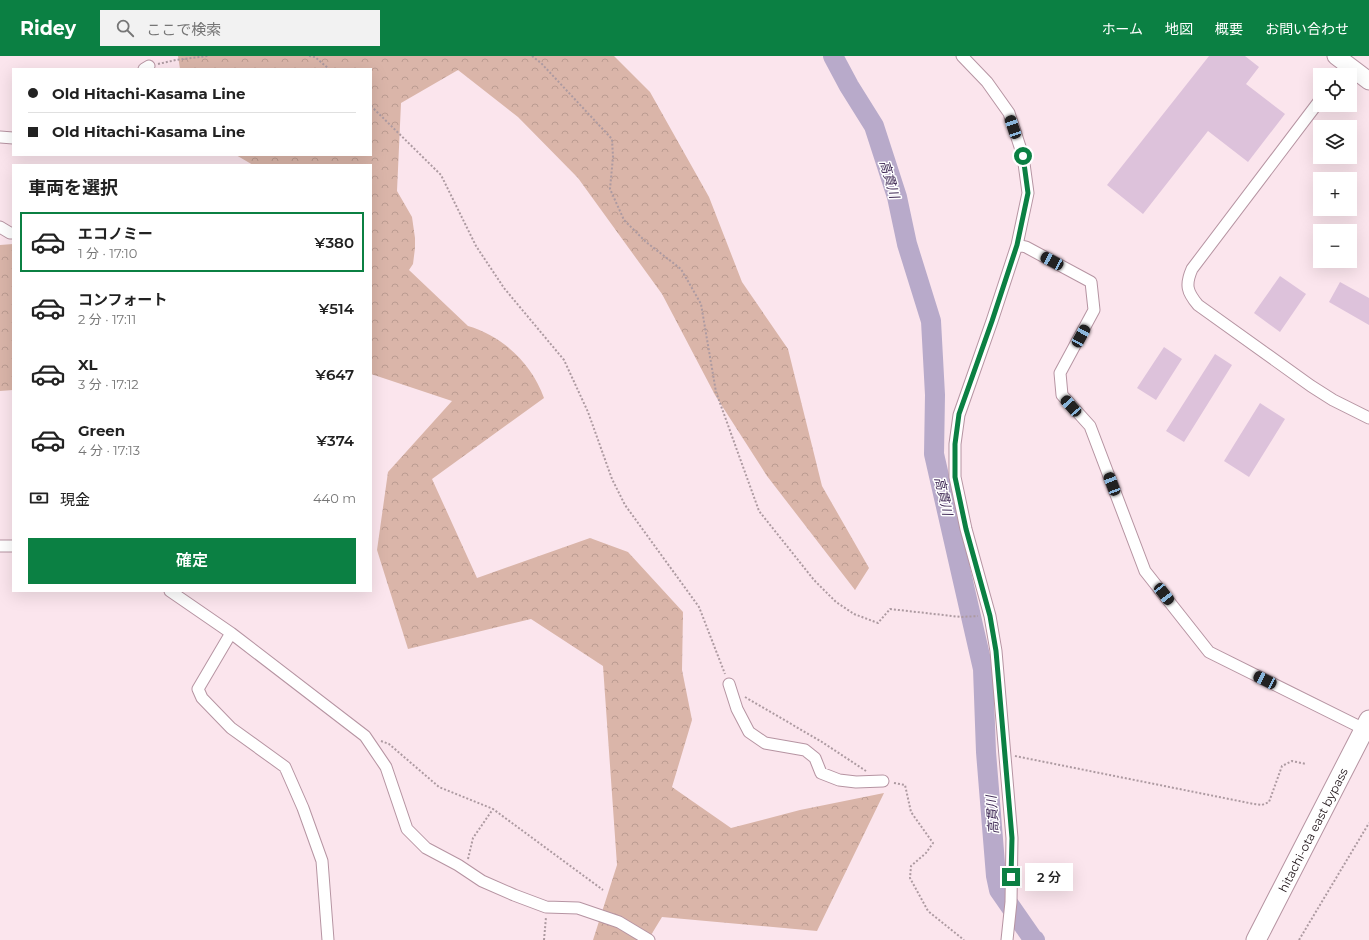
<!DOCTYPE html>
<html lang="ja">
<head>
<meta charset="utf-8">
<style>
	body { margin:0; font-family:Montserrat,"Noto Sans JP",sans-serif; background:#f2f2f2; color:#222; height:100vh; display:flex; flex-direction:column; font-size:15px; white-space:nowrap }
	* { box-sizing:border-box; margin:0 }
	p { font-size:13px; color:#767676 }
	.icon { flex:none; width:22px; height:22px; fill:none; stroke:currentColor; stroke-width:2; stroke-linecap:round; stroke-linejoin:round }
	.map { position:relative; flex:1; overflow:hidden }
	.panel { position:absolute; left:12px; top:108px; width:360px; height:428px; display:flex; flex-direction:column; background:#fff; border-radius:0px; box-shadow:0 4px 16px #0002 }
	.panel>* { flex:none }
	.top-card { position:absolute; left:12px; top:12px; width:360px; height:88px; border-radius:0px; box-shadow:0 4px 16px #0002; display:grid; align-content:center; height:88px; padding:0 16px; background:#fff }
	.buttons { position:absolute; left:1313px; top:12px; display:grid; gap:8px }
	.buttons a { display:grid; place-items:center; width:44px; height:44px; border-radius:0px; background:#fff; box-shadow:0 4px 16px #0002; font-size:20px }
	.end { position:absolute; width:18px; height:18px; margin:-9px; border:5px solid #0b8043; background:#fff; box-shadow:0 0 0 2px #fff }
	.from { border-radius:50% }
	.bubble { position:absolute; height:28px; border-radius:0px; background:#fff; box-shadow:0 4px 16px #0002; font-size:13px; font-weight:600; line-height:28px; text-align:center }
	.car { position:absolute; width:12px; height:24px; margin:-12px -6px; border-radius:5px; box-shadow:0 0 3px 1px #0007; background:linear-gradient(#222 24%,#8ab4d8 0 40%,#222 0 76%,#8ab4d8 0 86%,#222 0) }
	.top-card b { display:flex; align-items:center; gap:14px; height:38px; font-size:15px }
	.top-card b+b { border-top:1px solid #e0e0e0 }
	.top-card i { width:10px; height:10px; background:#222 }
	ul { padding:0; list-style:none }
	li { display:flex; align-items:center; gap:12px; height:60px; margin:0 8px 6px; padding:0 8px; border:2px solid transparent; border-radius:0px }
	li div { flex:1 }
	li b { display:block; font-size:15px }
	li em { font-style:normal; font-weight:600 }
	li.on { border-color:#0b8043 }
	li>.icon { width:36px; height:36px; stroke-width:1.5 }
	h2 { padding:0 16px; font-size:18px; line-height:48px }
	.pay { display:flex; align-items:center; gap:10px; height:44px; padding:0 16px; font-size:15px }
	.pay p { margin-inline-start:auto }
	.button { display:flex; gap:8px; margin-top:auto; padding:8px 16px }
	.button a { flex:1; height:46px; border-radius:0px; background:#0b8043; color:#fff; font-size:16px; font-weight:600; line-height:46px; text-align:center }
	header { display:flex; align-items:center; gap:24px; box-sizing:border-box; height:56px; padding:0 20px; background:#0b8043; color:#fff }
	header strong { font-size:19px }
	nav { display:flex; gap:22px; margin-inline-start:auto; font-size:14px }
	.search { width:280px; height:36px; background:#f2f2f2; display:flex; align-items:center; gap:10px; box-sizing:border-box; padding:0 14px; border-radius:0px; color:#767676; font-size:15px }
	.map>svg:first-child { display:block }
	.forest { fill:url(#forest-crowns) }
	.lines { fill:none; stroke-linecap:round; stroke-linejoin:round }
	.river { stroke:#b8aaca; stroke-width:20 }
	.building { fill:#ddc2db }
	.street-casing { stroke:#b694a2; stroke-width:13 }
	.primary-casing { stroke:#b694a2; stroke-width:19 }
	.highway-casing { stroke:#b694a2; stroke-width:21 }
	.path { stroke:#ad9aa1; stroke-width:2; stroke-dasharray:2 2; stroke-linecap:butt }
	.street { stroke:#fff; stroke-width:11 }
	.primary { stroke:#fff; stroke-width:17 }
	.highway { stroke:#fff; stroke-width:19 }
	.route { stroke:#0b8043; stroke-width:5 }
	.labels { text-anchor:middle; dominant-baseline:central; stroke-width:3; stroke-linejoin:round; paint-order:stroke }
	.street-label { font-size:12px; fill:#1e1217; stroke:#fff }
	.water-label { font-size:13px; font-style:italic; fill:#402a56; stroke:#fff }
</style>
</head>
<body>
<header>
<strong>Ridey</strong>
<div class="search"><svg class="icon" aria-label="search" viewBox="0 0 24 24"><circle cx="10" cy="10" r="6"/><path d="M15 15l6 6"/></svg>ここで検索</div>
<nav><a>ホーム</a><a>地図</a><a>概要</a><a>お問い合わせ</a></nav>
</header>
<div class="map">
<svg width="1369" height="884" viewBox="0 0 1369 884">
	<defs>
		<pattern id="forest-crowns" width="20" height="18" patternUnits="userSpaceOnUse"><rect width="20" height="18" fill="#dab5a9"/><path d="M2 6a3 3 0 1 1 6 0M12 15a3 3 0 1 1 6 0" fill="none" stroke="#bb9b91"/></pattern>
	</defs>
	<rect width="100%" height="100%" fill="#fbe5ed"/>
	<path class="forest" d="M178,0H614L650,36L709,141L742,226L788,293L822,430L869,512L855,534L767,420L715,339L662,238L578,122L518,61L458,14L401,47L397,135L412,161L415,182V192L413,208L409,214L468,270C503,280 532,308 544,342L432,423L477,522L590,482L628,496L683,556L682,614L692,664L672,731L731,772L800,754L884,737L817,875L662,861L648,884H593L617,809L603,610L531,563L408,593L377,494L388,416L452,345L371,318V109H253L236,99H371V13H180Z
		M13,188V334L0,335V189Z"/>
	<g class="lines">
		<path class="river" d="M833,0L849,30L874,70L897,141L907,188L931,265L935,339L934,398L983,613L986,696L996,820L999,834L1033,883L1035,884"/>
	</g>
	<path class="building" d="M1209,0H1245L1259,11L1246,28L1285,58L1248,106L1208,75L1143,158L1107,129Z
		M1280,220L1306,238L1280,276L1254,257Z
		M1340,226L1369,242V269L1329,246Z
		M1164,291L1182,303L1156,344L1137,332Z
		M1215,298L1232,309L1184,386L1166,375Z
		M1260,347L1285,363L1249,421L1224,405Z"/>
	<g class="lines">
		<defs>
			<path id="street" d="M962,0L987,26L1009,57L1023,100L1028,137L1017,189L992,265L959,359L955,388V421L966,473L990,560L996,595L1012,782L1011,846L1007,884
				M144,13L149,10
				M1339,19L1347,9
				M1320,44L1192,213C1185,229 1187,236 1198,249L1311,330L1333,344L1369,362
				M0,81L13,82
				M0,171L10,177H13
				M1017,189L1026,191L1091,226L1094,254L1060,317L1062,339L1090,370L1145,515L1209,596L1364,673
				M0,490H13
				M170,535L231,577L365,680L386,711L407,773L426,792L458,809L482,825L514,839L546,851L578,852L619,866L649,884
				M231,577L198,633L202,642L231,672L285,711L303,752L322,805L328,884
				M729,628L737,653L749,676L765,687L805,694L815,702L821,717L839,724L856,726L883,725"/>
			<path id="primary" d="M1336,0L1369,25"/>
			<path id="highway" d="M1256,884L1369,664"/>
		</defs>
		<use href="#street" class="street-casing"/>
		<use href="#primary" class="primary-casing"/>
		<use href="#highway" class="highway-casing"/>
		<path class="path" d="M309,0L315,1L329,13
			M532,0L541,7L612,83L613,101L610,133L624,164L646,186L681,213L701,248L716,336L759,455L814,524L836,546L854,558L878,567L890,553L961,561L978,560
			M158,8L176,4L208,0
			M371,50L441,119L476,190L504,232L564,304L588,356L612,423L625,449L699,551L725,618
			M745,641L822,686L866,715
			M381,685L389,688L439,731L493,753L603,834
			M1015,700L1254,748L1262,749L1269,746L1282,710L1292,705L1306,708
			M894,727L905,729L911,756L933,787L926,797L911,810L910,822L928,855L964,884
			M468,803L473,782L493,753
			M544,884L546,861
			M1299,884L1369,767"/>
		<use href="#street" class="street"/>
		<use href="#primary" class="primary"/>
		<use href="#highway" class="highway"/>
	</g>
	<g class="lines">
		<path class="route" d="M1011,821L1012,782L996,595L990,560L966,473L955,421V388L959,358L992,265L1017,189L1028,137L1023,100"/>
	</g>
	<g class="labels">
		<g class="street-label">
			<text transform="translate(1313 774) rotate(-63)">hitachi-ota east bypass</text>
		</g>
		<g class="water-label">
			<text transform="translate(890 123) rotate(74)">高貫川</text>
			<text transform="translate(944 440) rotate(77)">高貫川</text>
			<text transform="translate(992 759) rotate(-94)">高貫川</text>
		</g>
	</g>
</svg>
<div class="buttons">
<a><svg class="icon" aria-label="locate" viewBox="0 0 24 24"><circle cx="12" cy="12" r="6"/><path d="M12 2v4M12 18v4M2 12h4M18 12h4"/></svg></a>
<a><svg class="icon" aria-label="layers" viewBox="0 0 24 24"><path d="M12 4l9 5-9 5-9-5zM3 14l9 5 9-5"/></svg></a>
<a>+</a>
<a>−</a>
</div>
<i class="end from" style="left:1023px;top:100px"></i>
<i class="end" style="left:1011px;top:821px"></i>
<div class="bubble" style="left:1025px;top:807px;width:48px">2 分</div>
<i class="car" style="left:1013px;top:71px;rotate:341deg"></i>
<i class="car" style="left:1052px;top:205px;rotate:298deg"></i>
<i class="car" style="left:1081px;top:280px;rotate:29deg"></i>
<i class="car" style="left:1071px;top:350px;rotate:318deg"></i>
<i class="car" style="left:1112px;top:428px;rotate:339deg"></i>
<i class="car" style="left:1164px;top:538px;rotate:142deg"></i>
<i class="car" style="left:1265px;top:624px;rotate:296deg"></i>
<div class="top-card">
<b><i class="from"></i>Old Hitachi-Kasama Line</b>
<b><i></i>Old Hitachi-Kasama Line</b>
</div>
<section class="panel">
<h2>車両を選択</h2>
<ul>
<li class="on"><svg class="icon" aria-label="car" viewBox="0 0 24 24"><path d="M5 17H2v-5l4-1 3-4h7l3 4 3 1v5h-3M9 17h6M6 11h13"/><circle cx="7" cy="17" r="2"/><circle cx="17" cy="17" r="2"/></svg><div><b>エコノミー</b><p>1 分 · 17:10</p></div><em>¥380</em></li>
<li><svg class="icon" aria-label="car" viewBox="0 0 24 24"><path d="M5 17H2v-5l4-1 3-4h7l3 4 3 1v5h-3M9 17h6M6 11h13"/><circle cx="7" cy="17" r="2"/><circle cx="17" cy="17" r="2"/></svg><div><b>コンフォート</b><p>2 分 · 17:11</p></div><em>¥514</em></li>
<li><svg class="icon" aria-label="car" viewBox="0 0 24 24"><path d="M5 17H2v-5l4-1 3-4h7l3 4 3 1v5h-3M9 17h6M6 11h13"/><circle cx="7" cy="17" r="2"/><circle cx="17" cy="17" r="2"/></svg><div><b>XL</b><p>3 分 · 17:12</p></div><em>¥647</em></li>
<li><svg class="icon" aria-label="car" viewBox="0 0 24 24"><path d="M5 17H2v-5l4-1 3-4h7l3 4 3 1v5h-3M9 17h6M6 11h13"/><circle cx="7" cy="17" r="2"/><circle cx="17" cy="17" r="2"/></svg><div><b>Green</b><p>4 分 · 17:13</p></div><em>¥374</em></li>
</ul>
<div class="pay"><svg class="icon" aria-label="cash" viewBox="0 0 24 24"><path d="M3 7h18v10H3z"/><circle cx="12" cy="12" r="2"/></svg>現金<p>440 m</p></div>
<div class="button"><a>確定</a></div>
</section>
</div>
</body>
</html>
